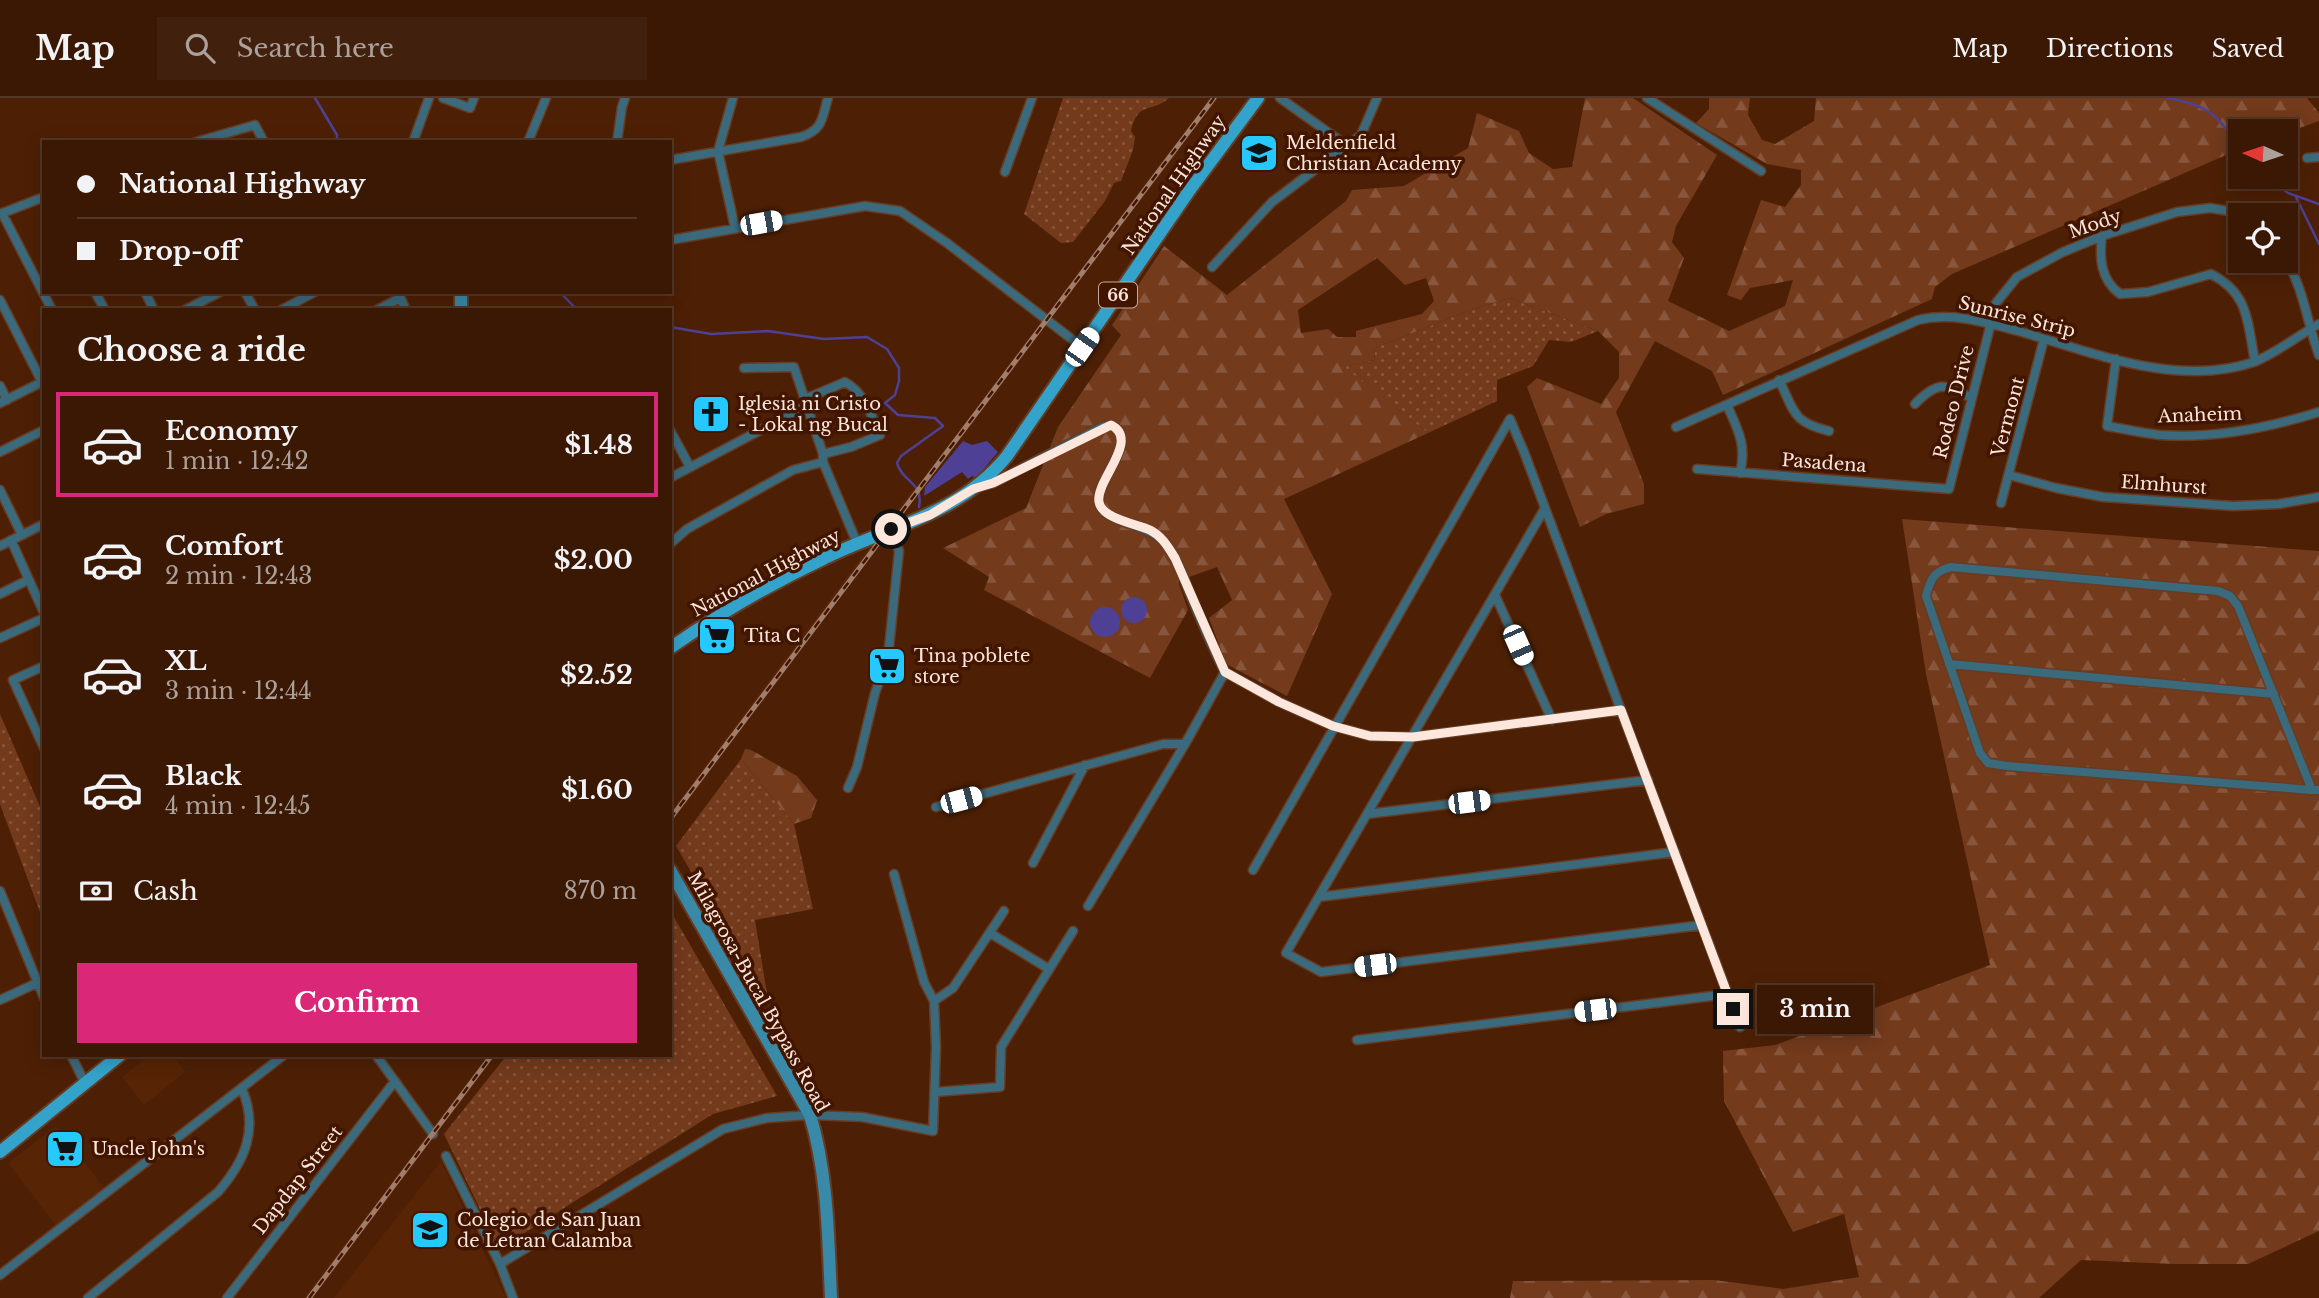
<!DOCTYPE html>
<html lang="en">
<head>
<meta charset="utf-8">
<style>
	body { margin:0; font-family:"Libre Baskerville",serif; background:#41210e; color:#f1f3f6; height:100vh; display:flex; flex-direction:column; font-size:26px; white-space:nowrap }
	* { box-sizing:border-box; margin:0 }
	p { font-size:23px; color:#aba09a }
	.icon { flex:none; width:38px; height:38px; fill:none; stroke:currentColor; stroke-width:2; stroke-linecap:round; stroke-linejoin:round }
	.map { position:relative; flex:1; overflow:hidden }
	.details { position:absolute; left:42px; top:210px; width:630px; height:749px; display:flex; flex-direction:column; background:#3a1804; border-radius:0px; box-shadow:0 4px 18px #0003,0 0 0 2px #543726 }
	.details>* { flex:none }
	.guide { position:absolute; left:42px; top:42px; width:630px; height:154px; border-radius:0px; box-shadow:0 4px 18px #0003,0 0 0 2px #543726; display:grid; align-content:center; height:154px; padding:0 35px; background:#3a1804 }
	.needle { width:46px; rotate:273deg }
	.fabs { position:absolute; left:2228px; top:21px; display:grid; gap:14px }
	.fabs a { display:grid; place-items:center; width:70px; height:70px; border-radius:0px; background:#3a1804; box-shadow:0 4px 18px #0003,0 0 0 2px #543726; font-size:35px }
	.end { position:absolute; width:32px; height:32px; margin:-16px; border:9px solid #fde6dc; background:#111; box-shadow:0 0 0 4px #111 }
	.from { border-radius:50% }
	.bubble { position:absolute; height:49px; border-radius:0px; background:#3a1804; box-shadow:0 4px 18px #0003,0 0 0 2px #543726; font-size:23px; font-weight:800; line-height:49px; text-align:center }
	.car { position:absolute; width:21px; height:42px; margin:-21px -10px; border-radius:9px; box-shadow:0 0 5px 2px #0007; background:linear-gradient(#fff 24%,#345 0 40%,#fff 0 76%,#345 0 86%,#fff 0) }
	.guide b { display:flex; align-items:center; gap:24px; height:66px; font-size:26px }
	.guide b+b { border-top:2px solid #543726 }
	.guide i { width:18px; height:18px; background:#f1f3f6 }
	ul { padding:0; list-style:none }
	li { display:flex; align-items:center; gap:21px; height:105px; margin:0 14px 10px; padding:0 21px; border:4px solid transparent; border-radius:0px }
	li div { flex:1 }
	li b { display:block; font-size:26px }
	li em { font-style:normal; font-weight:800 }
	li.current { border-color:#db2777 }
	li>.icon { width:63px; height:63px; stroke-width:1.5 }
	h2 { padding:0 35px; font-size:32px; line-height:84px }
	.pay { display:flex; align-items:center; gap:18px; height:77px; padding:0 35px; font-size:26px }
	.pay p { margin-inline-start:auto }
	.primary-button { display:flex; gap:14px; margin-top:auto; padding:14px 35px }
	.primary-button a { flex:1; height:80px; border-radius:0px; background:#db2777; color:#fff; font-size:28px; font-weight:800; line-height:80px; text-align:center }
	header { display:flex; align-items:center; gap:42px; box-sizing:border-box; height:98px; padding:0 35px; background:#3a1804; border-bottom:2px solid #543726 }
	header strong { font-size:33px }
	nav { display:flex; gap:38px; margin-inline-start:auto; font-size:24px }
	.search { width:490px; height:63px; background:#41210e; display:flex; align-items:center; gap:18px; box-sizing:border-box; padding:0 24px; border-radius:0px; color:#aba09a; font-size:26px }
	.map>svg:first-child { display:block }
	.built { fill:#572405 }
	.grass { fill:url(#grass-dots) }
	.forest { fill:url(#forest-firs); fill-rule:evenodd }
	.water { fill:#4e4195 }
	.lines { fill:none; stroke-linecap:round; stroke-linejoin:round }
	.stream { stroke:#4e4195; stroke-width:2.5 }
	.street-casing { stroke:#663c23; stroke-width:11 }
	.secondary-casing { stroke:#663c23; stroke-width:16 }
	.primary-casing { stroke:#663c23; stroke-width:16 }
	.street { stroke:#3b6a7d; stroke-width:8 }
	.secondary { stroke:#398aa9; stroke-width:12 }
	.primary { stroke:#34a3cb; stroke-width:12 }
	.rail-casing { stroke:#a07e6b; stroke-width:5 }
	.rail { stroke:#421500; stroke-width:2.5; stroke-dasharray:8; stroke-linecap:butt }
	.route { stroke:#fde6dc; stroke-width:9 }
	.labels { text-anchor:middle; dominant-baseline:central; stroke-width:7; stroke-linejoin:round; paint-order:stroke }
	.shield { fill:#421500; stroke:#c5a79a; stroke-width:2 }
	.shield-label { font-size:16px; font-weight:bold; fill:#fde6dc }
	.poi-label { font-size:18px; fill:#fde6dc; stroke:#421500; text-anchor:start }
	.street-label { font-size:18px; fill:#fde6dc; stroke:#421500 }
</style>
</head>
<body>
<header>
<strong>Map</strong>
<div class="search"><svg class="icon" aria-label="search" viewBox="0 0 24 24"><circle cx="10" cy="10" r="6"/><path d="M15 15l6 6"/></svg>Search here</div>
<nav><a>Map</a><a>Directions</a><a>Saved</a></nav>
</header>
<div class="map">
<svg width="2319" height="1200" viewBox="0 0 2319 1200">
	<defs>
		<pattern id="grass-dots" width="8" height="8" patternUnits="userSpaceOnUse" patternTransform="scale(1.75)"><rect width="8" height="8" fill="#733a1c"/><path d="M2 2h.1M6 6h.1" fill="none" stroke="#88563c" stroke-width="1.8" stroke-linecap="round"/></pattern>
		<pattern id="forest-firs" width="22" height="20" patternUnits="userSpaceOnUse" patternTransform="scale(1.75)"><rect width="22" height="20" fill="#733a1c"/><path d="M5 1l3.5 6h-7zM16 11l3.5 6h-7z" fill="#88563c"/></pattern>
	</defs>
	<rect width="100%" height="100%" fill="#4d2005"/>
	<path class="built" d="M1210,0H1218L963,338L958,334Z
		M1252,39L1276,57L1265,72L1242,52Z
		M913,391L918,395L670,727V715Z
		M150,957H173L185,974L144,1007L122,979Z
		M488,957H496L313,1200H304Z
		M56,1028L105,1091L57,1129L8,1065Z
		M441,1063L506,1200H334Z"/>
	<path class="grass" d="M1063,0H1169C1151,16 1138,2 1131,33L1135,39L1133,52L1121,83L1114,85L1105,103L1073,144L1061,145L1024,116Z
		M1510,200L1598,233L1571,244L1549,242L1533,268L1497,282V303L1428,335L1343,269L1374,262L1375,250L1465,214Z
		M0,616L44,718V825L0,706Z
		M741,661L794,726L813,811L755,822L769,908L676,748Z
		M670,812L777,998L713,1016L499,1151L444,1036L507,957H670Z"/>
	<path class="forest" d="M1585,0H1633L1717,57L1676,128L1672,144L1684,160L1668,203L1729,233L1785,208L1793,182L1750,190L1741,202L1727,197L1761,102L1785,109L1801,87V72L1767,66L1696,25L1709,11V0H1750L1748,17L1762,42L1775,46L1814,23L1816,0H2307L2319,15V23L2286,35L2240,33V51L1952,176L1935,189L1932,201L1723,297L1712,273L1655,243L1616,314L1644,386V406L1606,416L1580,429L1527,289L1537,280L1601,306L1619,280V254L1598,233L1510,200L1465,214L1375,250L1374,262L1344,269L1428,335L1284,401L1332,496L1287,598L1226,566L1209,520L1232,502L1217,469L1178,483L1188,512L1150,580L984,492L989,479L943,450L1026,410L1058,329L1121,237L1112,227L1164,148L1227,197L1346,103L1352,92L1404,88L1468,50L1477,15L1519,33L1529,55L1553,71L1572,69ZM1377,160L1405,187L1426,180L1434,203L1422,216L1356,233V239H1337L1328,231L1301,235L1298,212Z
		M1902,421L2319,453V1133L2248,1166H2174L2081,1162L2039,1200H1510L1513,1183L1714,1182L1783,1191L1859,1179L1844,1116L1793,1134L1724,1003L1723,953L1775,947L1990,867L1926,576Z
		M745,651L751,652L797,678L817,702L811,720L794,726L741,661Z"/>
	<path class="water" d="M963,343L972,347L987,343L998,354L976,380L972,378L968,381L962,374L924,398L925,389Z
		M1121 512a13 13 0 1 1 26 0a13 13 0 1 1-26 0Z
		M1090 524a15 15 0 1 1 30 0a15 15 0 1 1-30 0Z"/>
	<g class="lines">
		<path class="stream" d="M315,0L337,37V44
			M2167,0C2211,8 2214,15 2240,49
			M2266,79L2288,95L2319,106
			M2296,99L2319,146
			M560,194L577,212
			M670,229L711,236L768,233L824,241L867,239L887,251L899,270V283L895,297L885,305L898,317L935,320L943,328L901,358L897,365C902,384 924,384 919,409"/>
		<defs>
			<path id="street" d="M443,0L470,10L474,0
				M733,0L718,53L735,130
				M1280,0L1346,47
				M1647,0L1761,73
				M196,44L255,27L264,44
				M413,44L429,0
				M528,44L546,0
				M617,44L622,9L625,0
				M2307,60L2319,59
				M670,62L801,39C823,32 822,20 828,0
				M1005,74L1032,0
				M2,115L52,212
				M0,116L44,99
				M2102,138C2099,161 2101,182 2120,196L2148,194L2211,176C2250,196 2247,225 2255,263
				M670,142L865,108L900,113L947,145L1082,249
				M2286,162C2304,191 2307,225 2319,257
				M1212,169L1272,104L1361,37L1377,0
				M95,194L105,212
				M145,194L154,212
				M245,194L255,212
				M398,194L406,212
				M0,202L42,284
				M185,212L220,194
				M281,212L315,194
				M377,212L400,200
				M2116,261L2107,328C2124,331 2142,335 2160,337C2214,341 2268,330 2319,314
				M744,270L794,269L823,356V364L857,445
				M1779,282C1795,314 1792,324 1829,333
				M0,288L7,302
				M805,301L845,284C864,294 872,318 880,337L851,349L823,356
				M0,305L44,283
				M1915,306C1936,284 1946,284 1971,300
				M1727,307C1738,332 1747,347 1740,375
				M1510,321L1524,354L1740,929
				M1676,329L1918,222C1952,214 1984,224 2018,233C2092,254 2176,290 2254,264C2275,256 2299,237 2319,226
				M670,332L690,369
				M0,354L44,332
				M1697,371L1949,391L1996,205L2017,179L2063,154L2102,138L2177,114L2210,110L2235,114L2240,118
				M2009,377L2056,390L2103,399L2233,408L2279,406L2319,399
				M670,380L806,308
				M979,389L993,385L1102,329L1111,327C1142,343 1091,385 1100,408C1108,425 1150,427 1164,444C1177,459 1183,478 1190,496C1201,522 1212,549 1225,574
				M0,392L22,437
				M2001,405L2044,241
				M1545,410L1286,855L1321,874L1702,827
				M11,442L44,515
				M670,446L687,431L793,372L823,364
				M0,448L44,426
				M0,496L28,482
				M1495,497L1552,622
				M0,540L44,520
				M1949,566L2274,596
				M44,568L13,582L44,650
				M1225,574L1279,604L1333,628L1370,638L1413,639L1621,612
				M848,690L857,669L875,595L888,559L899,453L891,431
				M2312,692L2238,508L2230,498L2218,493L1951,469C1934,473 1930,482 1926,498L1980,655L1988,665L2007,668L2312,692H2319
				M936,709L1163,646H1185
				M1367,716L1648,682
				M1033,765L1085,667
				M1253,772L1510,321
				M894,776L924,884L934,903
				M0,793L44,900
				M1319,799L1675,754
				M1088,808L1185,646L1225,574
				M990,835L1049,871
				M0,902L37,885
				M1357,942L1728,896
				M71,957L85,985
				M376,957L433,1036
				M935,994L1000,989L1001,949L1073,833
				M446,1058L500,1166L513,1200
				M500,1166L723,1031L767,1020L810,1017L862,1019L933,1033L936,949L934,903L953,890L1004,813
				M0,1177L284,957
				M88,1200L218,1094C245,1063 259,1031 242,991
				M227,1200L395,983"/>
			<path id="secondary" d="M461,194V212
				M670,772L810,1017C828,1076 828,1139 831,1200"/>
			<path id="primary" d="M670,550C716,518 772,485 823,461C889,428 958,418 1007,358L1189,93L1258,0
				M0,1054L120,957"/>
		</defs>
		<use href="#street" class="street-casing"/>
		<use href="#secondary" class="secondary-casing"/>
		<use href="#primary" class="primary-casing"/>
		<use href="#street" class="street"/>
		<use href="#secondary" class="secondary"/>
		<use href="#primary" class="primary"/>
		<defs>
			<path id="rail" d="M670,721L1214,0
				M309,1200L492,957"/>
		</defs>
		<use href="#rail" class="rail-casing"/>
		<use href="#rail" class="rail"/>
	</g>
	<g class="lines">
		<path class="route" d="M891,431L930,417L973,391L993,385L1111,327C1141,342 1095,383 1099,404C1102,421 1137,426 1150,432C1162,438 1168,449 1175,460L1225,574L1279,604L1333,628L1370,638L1413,639L1621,612L1733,911"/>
	</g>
	<defs>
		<symbol id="school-square" viewBox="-11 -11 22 22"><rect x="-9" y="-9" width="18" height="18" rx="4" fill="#25c9fe" stroke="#421500"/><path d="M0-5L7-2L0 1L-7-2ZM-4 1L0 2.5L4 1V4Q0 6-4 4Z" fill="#111"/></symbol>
		<symbol id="church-square" viewBox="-11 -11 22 22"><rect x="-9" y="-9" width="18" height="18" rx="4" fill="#25c9fe" stroke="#421500"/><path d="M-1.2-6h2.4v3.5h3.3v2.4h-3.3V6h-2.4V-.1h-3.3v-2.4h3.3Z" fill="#111"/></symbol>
		<symbol id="supermarket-square" viewBox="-11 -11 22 22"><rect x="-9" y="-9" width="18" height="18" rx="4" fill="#25c9fe" stroke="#421500"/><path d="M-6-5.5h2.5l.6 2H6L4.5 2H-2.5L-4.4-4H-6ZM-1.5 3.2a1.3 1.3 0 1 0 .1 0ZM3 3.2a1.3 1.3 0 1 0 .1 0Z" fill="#111"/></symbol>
		<symbol id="university-square" viewBox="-11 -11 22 22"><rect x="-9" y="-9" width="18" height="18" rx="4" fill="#25c9fe" stroke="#421500"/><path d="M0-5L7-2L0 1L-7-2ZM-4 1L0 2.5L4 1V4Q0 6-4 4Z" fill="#111"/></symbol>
	</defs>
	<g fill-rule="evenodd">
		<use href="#school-square" x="1237" y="33" width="44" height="44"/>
		<use href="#church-square" x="689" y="294" width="44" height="44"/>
		<use href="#supermarket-square" x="695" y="516" width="44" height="44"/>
		<use href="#supermarket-square" x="865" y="546" width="44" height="44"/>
		<use href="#supermarket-square" x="43" y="1029" width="44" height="44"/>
		<use href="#university-square" x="408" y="1110" width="44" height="44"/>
	</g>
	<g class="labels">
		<rect class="shield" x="1099" y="184.5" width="38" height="25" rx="5"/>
		<g class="shield-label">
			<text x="1118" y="197">66</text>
		</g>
		<g class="poi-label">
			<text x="1286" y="45">Meldenfield<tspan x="1286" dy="21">Christian Academy</tspan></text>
			<text x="738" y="306">Iglesia ni Cristo<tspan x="738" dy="21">- Lokal ng Bucal</tspan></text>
			<text x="744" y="538">Tita C</text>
			<text x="914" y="558">Tina poblete<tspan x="914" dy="21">store</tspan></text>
			<text x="92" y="1051">Uncle John's</text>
			<text x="457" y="1122">Colegio de San Juan<tspan x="457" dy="21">de Letran Calamba</tspan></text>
		</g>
		<g class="street-label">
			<text transform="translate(1174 87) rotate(-55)">National Highway</text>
			<text transform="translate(2095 126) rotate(-19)">Mody</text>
			<text transform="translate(2017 219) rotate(14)">Sunrise Strip</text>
			<text transform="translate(1954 304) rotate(-76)">Rodeo Drive</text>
			<text transform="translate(2200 317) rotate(-2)">Anaheim</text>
			<text transform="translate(2008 319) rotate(-75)">Vermont</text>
			<text transform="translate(1824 365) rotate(4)">Pasadena</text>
			<text transform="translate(2164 387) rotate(4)">Elmhurst</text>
			<text transform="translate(766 475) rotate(-28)">National Highway</text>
			<text transform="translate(758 894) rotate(61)">Milagrosa-Bucal Bypass Road</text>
			<text transform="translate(298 1082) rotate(-52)">Dapdap Street</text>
		</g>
	</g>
</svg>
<div class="fabs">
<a><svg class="needle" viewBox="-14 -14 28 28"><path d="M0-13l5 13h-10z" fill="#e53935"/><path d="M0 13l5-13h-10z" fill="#aba09a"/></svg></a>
<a><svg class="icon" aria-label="locate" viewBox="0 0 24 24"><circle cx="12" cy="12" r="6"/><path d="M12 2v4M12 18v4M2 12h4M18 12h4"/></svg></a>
</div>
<i class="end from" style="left:891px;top:431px"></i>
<i class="end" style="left:1733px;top:911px"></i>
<div class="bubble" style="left:1757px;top:887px;width:116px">3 min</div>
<i class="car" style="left:761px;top:125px;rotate:80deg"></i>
<i class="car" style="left:1082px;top:249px;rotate:35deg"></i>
<i class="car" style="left:1518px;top:547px;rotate:156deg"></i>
<i class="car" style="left:961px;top:702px;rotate:75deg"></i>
<i class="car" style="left:1469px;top:704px;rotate:83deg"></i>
<i class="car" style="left:1375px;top:867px;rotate:263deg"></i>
<i class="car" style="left:1595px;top:912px;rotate:263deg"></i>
<div class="guide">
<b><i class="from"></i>National Highway</b>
<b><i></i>Drop-off</b>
</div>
<section class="details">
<h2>Choose a ride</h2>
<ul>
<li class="current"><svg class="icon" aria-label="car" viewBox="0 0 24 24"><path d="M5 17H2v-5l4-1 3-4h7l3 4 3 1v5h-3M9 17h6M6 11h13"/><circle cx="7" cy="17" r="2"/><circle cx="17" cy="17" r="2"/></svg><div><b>Economy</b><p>1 min · 12:42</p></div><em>$1.48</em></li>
<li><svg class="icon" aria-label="car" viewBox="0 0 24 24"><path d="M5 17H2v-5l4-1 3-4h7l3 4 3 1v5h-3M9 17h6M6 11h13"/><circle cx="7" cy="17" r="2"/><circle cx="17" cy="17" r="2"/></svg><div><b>Comfort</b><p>2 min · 12:43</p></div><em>$2.00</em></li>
<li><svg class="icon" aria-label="car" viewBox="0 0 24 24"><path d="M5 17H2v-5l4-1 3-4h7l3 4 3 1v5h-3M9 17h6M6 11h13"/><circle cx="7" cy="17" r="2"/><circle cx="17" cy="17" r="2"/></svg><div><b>XL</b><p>3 min · 12:44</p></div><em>$2.52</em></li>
<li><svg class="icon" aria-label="car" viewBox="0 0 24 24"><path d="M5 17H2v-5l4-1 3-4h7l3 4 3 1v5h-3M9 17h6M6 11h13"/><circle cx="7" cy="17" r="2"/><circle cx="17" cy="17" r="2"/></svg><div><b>Black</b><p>4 min · 12:45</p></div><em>$1.60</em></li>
</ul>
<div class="pay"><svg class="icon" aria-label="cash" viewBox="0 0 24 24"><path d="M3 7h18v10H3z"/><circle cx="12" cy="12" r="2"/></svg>Cash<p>870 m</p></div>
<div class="primary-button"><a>Confirm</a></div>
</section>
</div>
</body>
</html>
